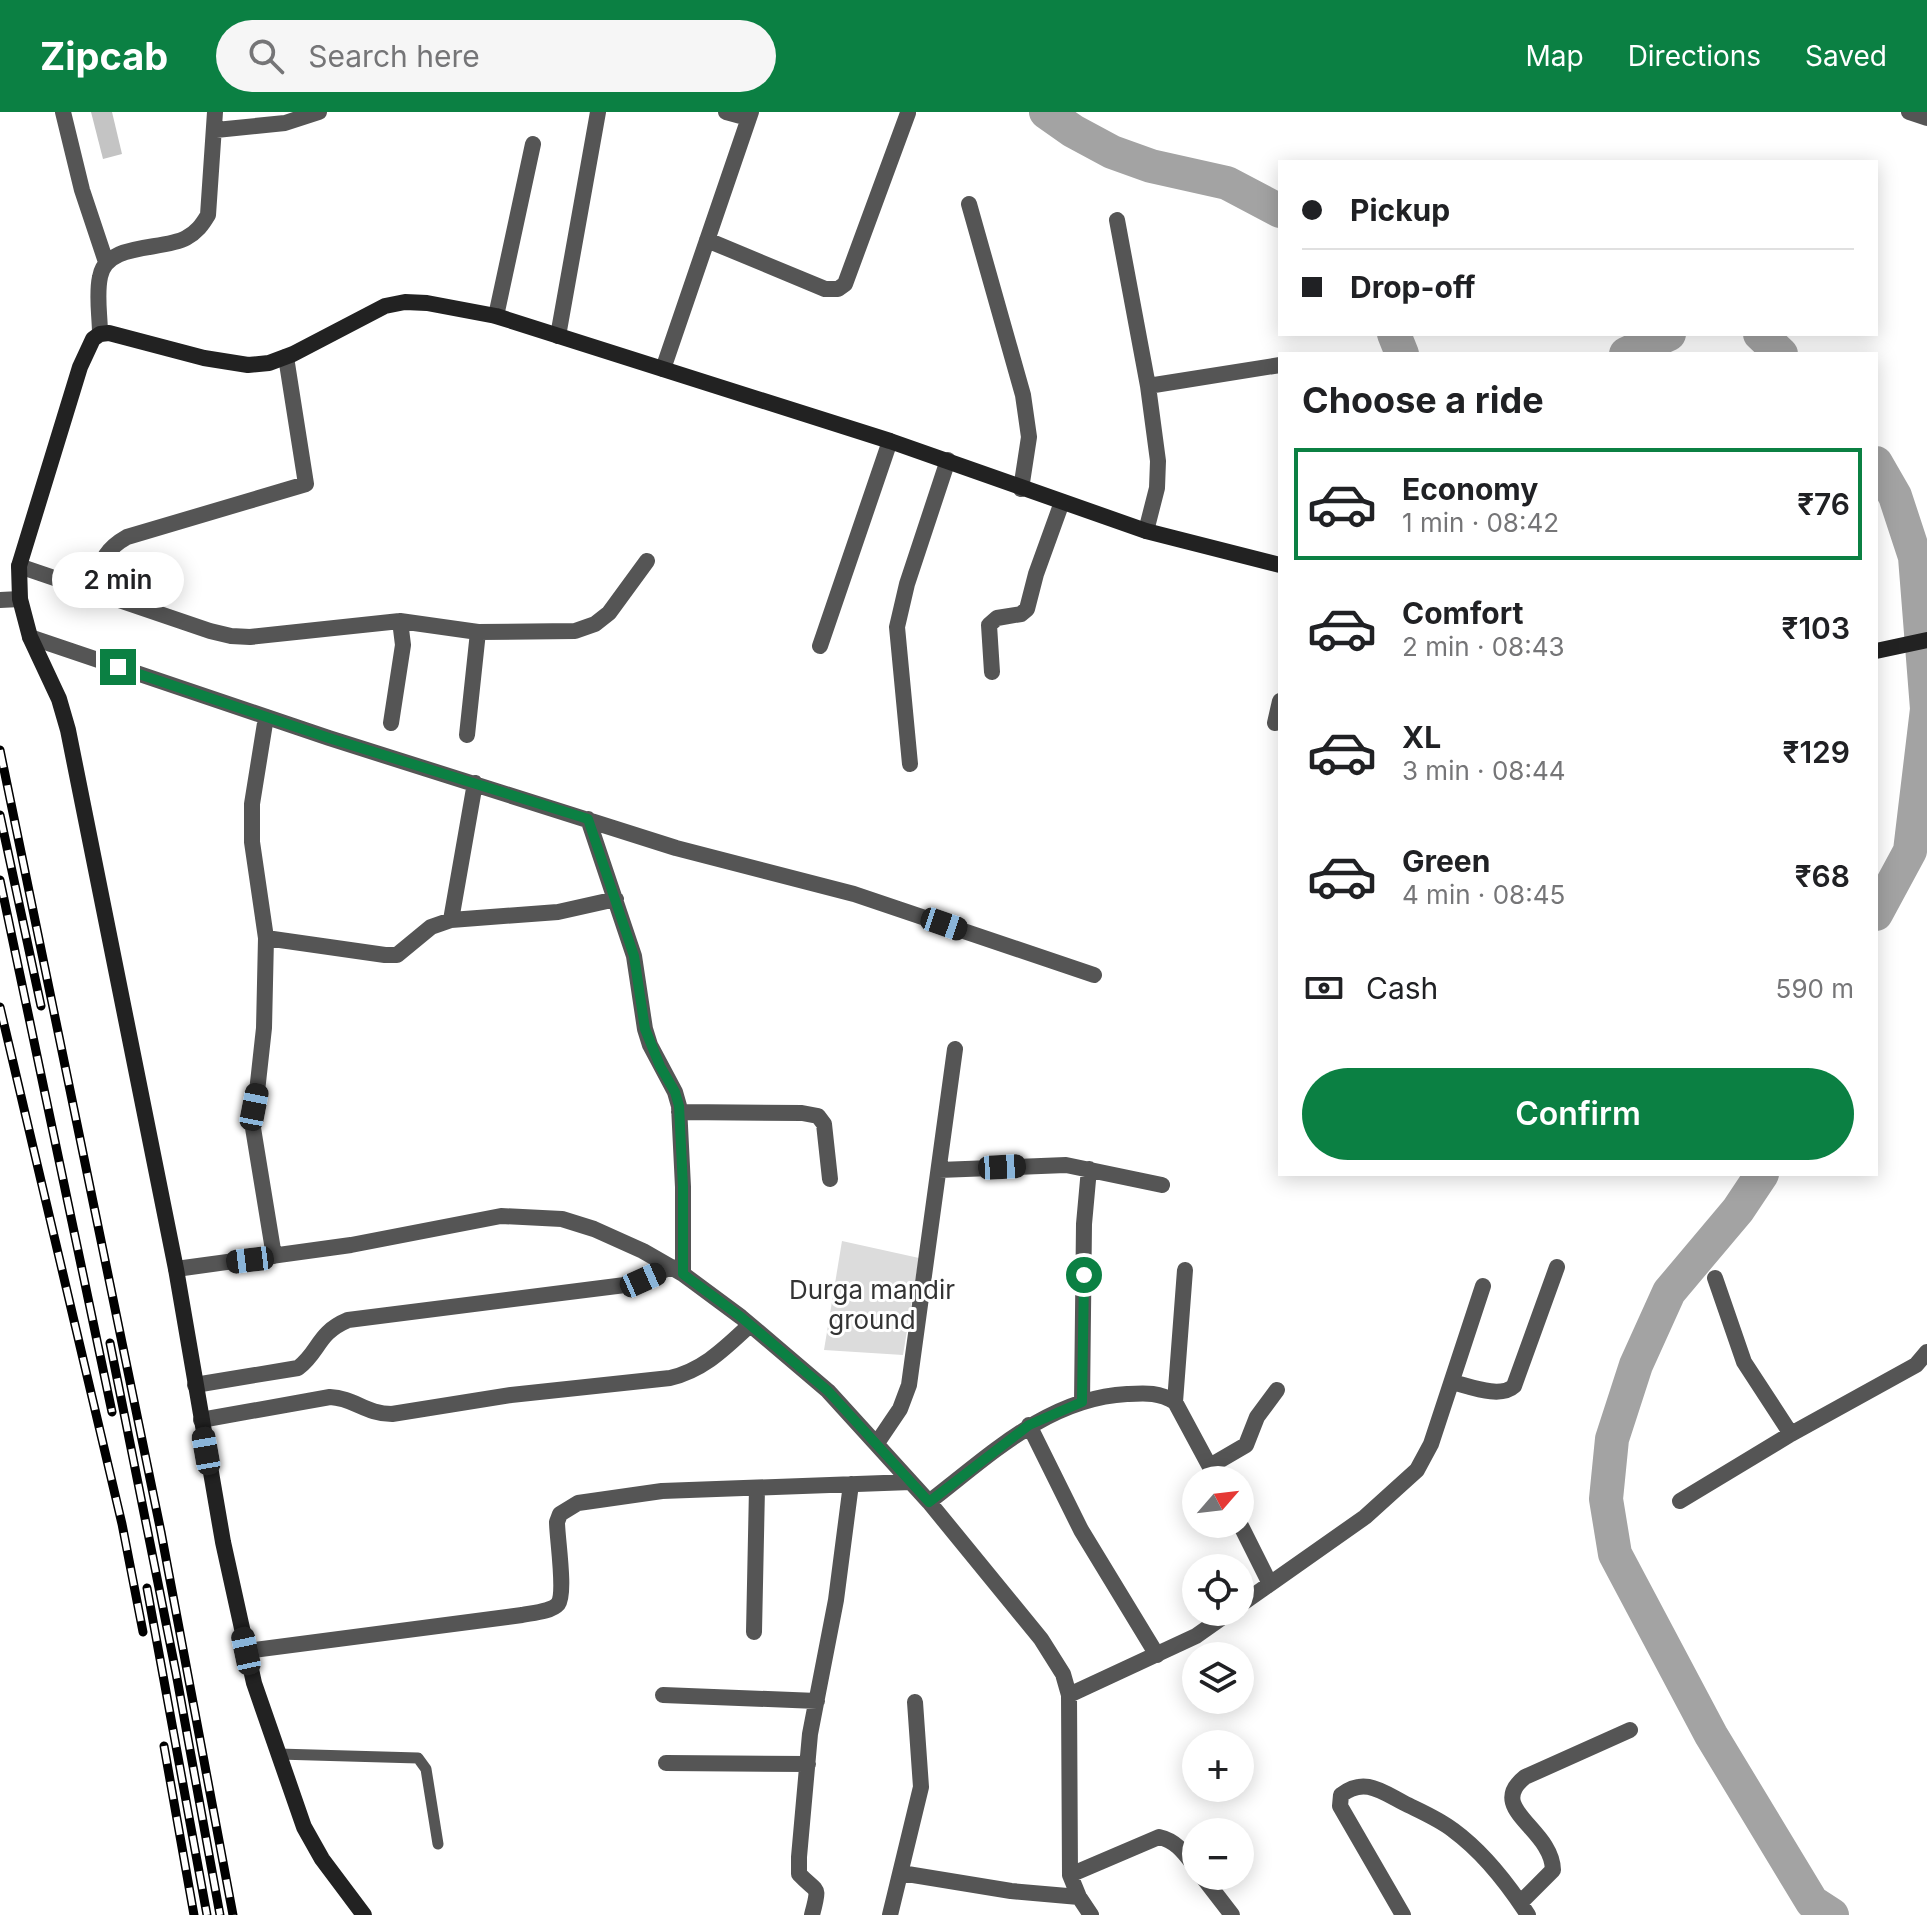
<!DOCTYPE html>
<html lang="en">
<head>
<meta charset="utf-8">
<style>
	body { margin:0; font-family:Inter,sans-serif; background:#f6f6f6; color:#202124; height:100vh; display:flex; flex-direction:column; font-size:30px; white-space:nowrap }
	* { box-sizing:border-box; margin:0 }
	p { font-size:26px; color:#757577 }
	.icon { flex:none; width:44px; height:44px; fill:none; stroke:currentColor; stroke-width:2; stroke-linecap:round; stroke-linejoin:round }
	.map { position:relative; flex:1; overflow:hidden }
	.drawer { position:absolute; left:1278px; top:240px; width:600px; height:824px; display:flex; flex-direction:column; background:#fff; border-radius:0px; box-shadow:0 4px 20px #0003 }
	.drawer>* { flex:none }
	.guide { position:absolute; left:1278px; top:48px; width:600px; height:176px; border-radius:0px; box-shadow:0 4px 20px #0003; display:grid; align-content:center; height:176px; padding:0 24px; background:#fff }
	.needle { width:52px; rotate:62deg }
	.tools { position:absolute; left:1182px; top:1354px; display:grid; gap:16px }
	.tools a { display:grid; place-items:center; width:72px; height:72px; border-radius:50%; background:#fff; box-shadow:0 4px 20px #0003; font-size:40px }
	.end { position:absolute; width:36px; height:36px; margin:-18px; border:10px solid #0b8043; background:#fff; box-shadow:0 0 0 4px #fff }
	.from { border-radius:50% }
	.bubble { position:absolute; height:56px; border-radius:28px; background:#fff; box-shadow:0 4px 20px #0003; font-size:26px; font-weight:600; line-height:56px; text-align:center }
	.car { position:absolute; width:24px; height:48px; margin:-24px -12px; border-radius:10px; box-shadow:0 0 6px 2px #0007; background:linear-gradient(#222 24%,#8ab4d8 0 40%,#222 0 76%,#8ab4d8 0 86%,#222 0) }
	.guide b { display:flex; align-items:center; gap:28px; height:76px; font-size:30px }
	.guide b+b { border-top:2px solid #e0e0e0 }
	.guide i { width:20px; height:20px; background:#202124 }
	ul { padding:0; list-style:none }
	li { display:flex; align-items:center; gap:24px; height:112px; margin:0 16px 12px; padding:0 8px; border:4px solid transparent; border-radius:0px }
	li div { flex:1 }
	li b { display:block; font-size:30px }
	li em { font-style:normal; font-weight:600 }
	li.selected { border-color:#0b8043 }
	li>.icon { width:72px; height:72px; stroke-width:1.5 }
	h2 { padding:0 24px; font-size:36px; line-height:96px }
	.pay { display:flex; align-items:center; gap:20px; height:88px; padding:0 24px; font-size:30px }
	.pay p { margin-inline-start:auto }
	.cta { display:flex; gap:16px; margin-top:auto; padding:16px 24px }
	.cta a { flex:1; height:92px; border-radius:48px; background:#0b8043; color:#fff; font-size:32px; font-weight:600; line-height:92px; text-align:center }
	header { display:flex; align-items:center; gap:48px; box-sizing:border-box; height:112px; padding:0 40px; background:#0b8043; color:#fff }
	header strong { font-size:38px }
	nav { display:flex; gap:44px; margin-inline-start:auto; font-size:28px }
	.search { width:560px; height:72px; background:#f6f6f6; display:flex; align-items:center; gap:20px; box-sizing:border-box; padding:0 28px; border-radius:44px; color:#757577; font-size:30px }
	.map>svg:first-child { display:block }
	.green { fill:#dcdcdc }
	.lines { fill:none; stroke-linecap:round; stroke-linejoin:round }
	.river { stroke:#a3a3a3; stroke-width:34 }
	.building { fill:#c4c4c4 }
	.lane { stroke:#555; stroke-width:11 }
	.street { stroke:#555; stroke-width:16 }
	.secondary { stroke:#222; stroke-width:16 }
	.rail-casing { stroke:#000; stroke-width:9 }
	.rail { stroke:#fff; stroke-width:6; stroke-dasharray:18; stroke-linecap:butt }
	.route { stroke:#0b8043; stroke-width:10 }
	.labels { text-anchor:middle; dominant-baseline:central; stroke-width:6; stroke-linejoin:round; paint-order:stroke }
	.park-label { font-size:26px; fill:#333; stroke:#fff }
</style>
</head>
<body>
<header>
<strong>Zipcab</strong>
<div class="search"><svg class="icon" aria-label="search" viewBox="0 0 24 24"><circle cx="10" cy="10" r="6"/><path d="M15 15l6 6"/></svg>Search here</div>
<nav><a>Map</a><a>Directions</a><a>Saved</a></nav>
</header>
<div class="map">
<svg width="1927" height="1803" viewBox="0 0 1927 1803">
	<rect width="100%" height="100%" fill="#fff"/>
	<path class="green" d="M842,1129L919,1146L903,1243L824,1238Z"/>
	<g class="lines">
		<path class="river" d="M1046,0L1073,19L1112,40L1151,54L1227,71L1280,99
			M1394,222L1402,242
			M1760,222L1781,242
			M1626,242L1669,222
			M1876,351L1895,384L1915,445L1927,597L1910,739L1876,802
			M1762,1062L1738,1098L1669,1180L1636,1253L1612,1327L1606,1387L1615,1442L1711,1623L1812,1790L1832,1803"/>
	</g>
	<path class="building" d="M91,0H112L122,42L103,47Z"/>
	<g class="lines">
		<path class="lane" d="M278,1642L418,1646L426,1657L438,1732"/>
		<path class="street" d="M63,0L82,78L106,150
			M726,0L748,6
			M1909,0L1927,6
			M216,18L285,11L319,0
			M969,92L1023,283L1029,325L1021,377
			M1117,108L1148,274L1158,349L1157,376L1146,419
			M707,128L825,177H838L845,172L908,1
			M496,204L533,32
			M100,222C100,204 96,183 100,165C106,130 162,139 186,126C197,120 202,113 208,103L215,0
			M558,224L598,0
			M663,257L751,0
			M1148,274L1280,253
			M19,454L210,519L231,524L250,525L400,509L478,520L575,519L595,512L609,501L647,449
			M91,478C101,453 102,439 127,425L306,372L286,245
			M0,488L20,487
			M30,525L329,626L676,736L854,782L1094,863
			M820,534L890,329
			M992,560L989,513L997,506L1021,502L1027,497L1036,462L1062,390
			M266,605L252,692V730L266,826L264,916L253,1016L274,1144
			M391,611L403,533L400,509
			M1275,611L1280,589
			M467,623L478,520
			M910,652L897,515L907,472L948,348
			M588,707L634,844L645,917L650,933L675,980L679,994L683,1075V1162
			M451,808L475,671
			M266,826L385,843H397L431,815L451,808L558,800L616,787
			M679,1000L802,1001L818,1004L824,1012L830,1067
			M939,1058L1066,1053L1162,1073
			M176,1157L351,1133L501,1104L562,1107L594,1117L643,1139L683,1162L741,1205L828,1279L929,1390L1041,1527L1063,1562L1069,1583L1070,1763L1079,1785L1091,1803
			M1715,1166L1744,1250L1791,1322
			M1452,1270C1469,1274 1500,1287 1514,1274L1557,1155
			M195,1273L298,1256C320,1239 317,1221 348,1208L625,1173L672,1155
			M1082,1290L1084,1112L1089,1057
			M1175,1290L1185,1158
			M201,1308L330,1285C354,1286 366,1302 392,1302L511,1283L670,1266C704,1258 725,1236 750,1213
			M1029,1313L1081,1418L1157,1543
			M877,1331L900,1297L909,1273L955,937
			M1210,1354L1246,1333L1257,1305L1277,1278
			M1680,1389L1791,1322L1916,1253L1927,1240
			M929,1390C989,1344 1048,1286 1127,1282C1146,1281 1159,1280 1175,1290L1217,1368
			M1240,1412L1270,1472
			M1240,1493L1365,1405L1417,1358L1431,1332L1483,1174
			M754,1520L757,1376
			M246,1539L522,1503C531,1501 551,1500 558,1492C566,1481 557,1426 557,1410L560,1402L578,1391L662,1379L911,1370
			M663,1583L817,1589
			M1069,1583L1196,1524L1230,1500
			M666,1651L808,1652
			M901,1761L1011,1779L1079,1785
			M1070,1763L1159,1725C1177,1729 1185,1742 1196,1756
			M1202,1764L1232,1803
			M1520,1791L1553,1758C1552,1716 1485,1697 1525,1665L1630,1618
			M812,1803C820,1772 818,1782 799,1762V1745L810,1622L836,1488L851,1372
			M890,1803L921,1675L915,1590
			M1403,1803L1340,1694L1341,1683C1364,1665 1381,1679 1404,1691C1420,1699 1439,1707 1453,1718C1483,1740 1508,1772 1528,1803"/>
		<path class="secondary" d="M1876,539L1927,528
			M364,1803L322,1747L304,1715L254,1571L223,1430L176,1157L68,618L59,587L30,525L20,487L19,454L80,255L93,227L100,222L109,221L204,246L248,253L269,251L293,242L385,194L405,190L427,191L496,204L890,329L1146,419L1280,453"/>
		<defs>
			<path id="rail" d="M0,638L161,1420L233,1803
				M0,703L41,894
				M0,768L112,1300
				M0,895L122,1412L143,1520
				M110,1231L176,1561L220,1803
				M147,1476L207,1803
				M164,1634L194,1803"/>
		</defs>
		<use href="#rail" class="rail-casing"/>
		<use href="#rail" class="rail"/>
	</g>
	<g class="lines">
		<path class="route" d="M118,555L329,626L588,707L634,844L645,917L660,954L675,980L679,994L683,1075V1162L741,1205L828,1279L929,1390L1029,1313L1082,1290L1084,1163"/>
	</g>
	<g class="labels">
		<g class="park-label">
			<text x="872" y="1177">Durga mandir<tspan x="872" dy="30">ground</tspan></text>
		</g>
	</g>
</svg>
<div class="tools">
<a><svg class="needle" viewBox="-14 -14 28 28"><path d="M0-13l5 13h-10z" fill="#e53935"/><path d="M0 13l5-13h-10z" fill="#757577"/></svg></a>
<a><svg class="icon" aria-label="locate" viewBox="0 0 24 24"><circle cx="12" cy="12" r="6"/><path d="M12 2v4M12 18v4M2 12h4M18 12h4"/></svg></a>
<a><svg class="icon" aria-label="layers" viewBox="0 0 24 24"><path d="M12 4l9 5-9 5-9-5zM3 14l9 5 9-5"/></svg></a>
<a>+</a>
<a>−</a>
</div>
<i class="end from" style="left:1084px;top:1163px"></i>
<i class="end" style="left:118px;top:555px"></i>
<div class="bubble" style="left:52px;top:440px;width:132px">2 min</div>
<i class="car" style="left:944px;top:812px;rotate:109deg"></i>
<i class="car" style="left:254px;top:995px;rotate:11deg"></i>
<i class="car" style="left:1002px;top:1055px;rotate:87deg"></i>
<i class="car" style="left:250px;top:1148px;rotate:263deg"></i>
<i class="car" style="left:643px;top:1168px;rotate:66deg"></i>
<i class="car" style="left:206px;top:1339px;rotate:350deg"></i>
<i class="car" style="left:246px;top:1539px;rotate:348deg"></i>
<div class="guide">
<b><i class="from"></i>Pickup</b>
<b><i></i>Drop-off</b>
</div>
<section class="drawer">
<h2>Choose a ride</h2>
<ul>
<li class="selected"><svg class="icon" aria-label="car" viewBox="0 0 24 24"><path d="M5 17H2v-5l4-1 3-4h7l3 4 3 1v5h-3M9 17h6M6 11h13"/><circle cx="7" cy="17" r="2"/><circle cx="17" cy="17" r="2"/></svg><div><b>Economy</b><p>1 min · 08:42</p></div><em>₹76</em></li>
<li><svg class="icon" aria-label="car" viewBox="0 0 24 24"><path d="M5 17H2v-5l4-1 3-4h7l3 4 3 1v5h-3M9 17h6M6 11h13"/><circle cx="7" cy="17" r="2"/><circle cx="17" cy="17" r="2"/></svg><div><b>Comfort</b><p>2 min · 08:43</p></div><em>₹103</em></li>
<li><svg class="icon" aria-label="car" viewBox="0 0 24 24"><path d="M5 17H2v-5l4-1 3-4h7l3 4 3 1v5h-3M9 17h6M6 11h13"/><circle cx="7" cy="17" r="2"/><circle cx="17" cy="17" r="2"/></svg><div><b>XL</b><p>3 min · 08:44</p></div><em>₹129</em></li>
<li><svg class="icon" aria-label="car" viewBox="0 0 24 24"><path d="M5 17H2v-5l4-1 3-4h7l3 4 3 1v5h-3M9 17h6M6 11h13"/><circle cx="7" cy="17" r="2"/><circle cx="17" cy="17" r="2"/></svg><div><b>Green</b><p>4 min · 08:45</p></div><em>₹68</em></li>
</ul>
<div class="pay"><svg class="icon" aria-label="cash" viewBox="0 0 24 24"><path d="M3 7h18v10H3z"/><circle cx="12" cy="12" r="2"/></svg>Cash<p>590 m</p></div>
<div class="cta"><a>Confirm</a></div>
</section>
</div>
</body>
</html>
